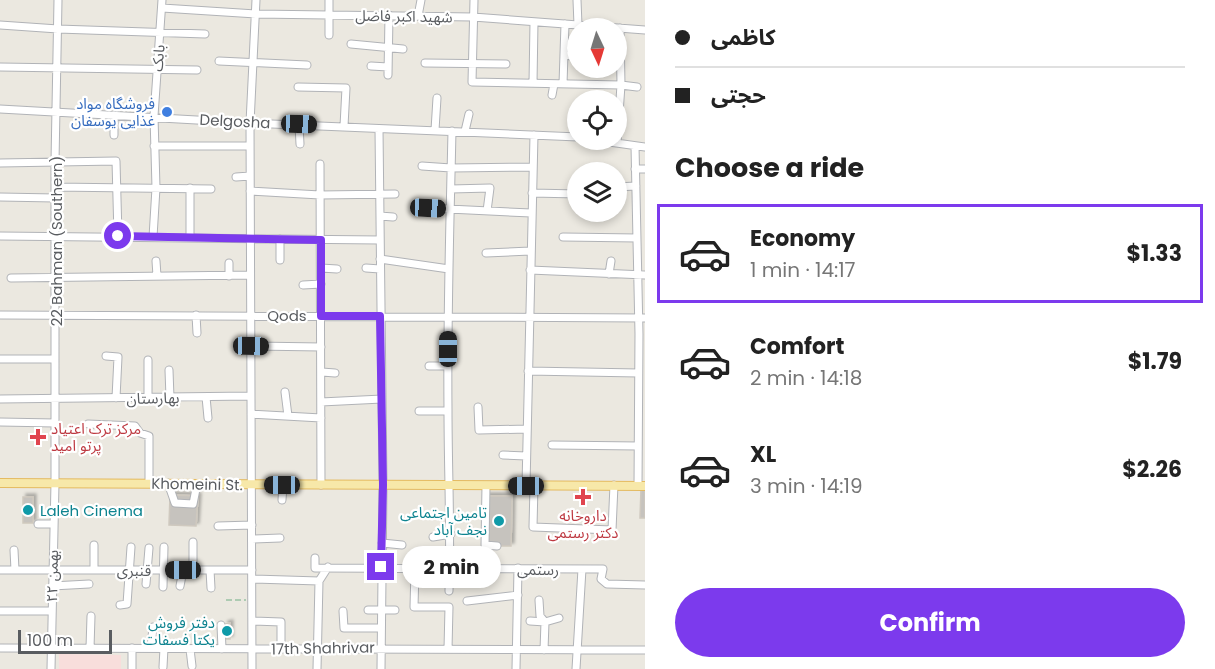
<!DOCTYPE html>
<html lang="en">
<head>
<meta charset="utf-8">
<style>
	body { margin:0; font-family:Poppins,"Noto Sans Arabic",sans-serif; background:#f2f2f2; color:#222; height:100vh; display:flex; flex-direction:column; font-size:22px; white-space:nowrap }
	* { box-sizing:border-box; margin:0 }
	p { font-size:20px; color:#767676 }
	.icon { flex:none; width:33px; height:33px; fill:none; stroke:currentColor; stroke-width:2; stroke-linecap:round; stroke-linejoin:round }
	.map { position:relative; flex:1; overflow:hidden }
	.details { display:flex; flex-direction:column; background:#fff; width:570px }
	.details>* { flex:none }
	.top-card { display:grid; align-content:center; height:132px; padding:0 30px; background:#fff }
	.needle { width:39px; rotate:176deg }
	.controls { position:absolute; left:567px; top:18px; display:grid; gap:12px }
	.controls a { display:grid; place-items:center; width:60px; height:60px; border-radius:50%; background:#fff; box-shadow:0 3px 9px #0003; font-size:30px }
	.scale { position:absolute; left:18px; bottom:15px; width:94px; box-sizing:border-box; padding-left:6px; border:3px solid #595c60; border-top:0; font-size:16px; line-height:21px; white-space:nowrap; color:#595c60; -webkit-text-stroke:4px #fff; paint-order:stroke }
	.end { position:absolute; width:27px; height:27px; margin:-14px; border:8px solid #7c3aed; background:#fff; box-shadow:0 0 0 3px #fff }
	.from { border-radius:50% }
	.bubble { position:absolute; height:42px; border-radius:21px; background:#fff; box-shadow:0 3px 9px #0003; font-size:20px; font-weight:700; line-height:42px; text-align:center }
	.car { position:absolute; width:18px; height:36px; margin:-18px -9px; border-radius:8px; box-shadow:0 0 4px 2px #0007; background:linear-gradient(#222 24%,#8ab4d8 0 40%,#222 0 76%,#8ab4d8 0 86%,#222 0) }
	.top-card b { display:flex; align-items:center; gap:21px; height:57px; font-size:22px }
	.top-card b+b { border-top:2px solid #e0e0e0 }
	.top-card i { width:15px; height:15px; background:#222 }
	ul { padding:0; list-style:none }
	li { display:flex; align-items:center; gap:18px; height:99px; margin:0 12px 9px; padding:0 18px; border:3px solid transparent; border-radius:0px }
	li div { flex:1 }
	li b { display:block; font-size:22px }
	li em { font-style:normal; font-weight:700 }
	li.on { border-color:#7c3aed }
	li>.icon { width:54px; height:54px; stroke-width:1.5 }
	h2 { padding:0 30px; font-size:27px; line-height:72px }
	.button { display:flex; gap:12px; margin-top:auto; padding:12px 30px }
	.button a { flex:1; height:69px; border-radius:36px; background:#7c3aed; color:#fff; font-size:24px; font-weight:700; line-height:69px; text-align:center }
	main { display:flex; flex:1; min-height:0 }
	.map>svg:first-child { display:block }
	.medical { fill:#f8dedc }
	.building { fill:#c6c3be; stroke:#cfc9bf; stroke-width:1.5; filter:url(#shadow) }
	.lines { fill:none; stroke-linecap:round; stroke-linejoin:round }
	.minor-casing { stroke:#b1b3b7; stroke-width:9 }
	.major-casing { stroke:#e4ba60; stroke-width:10 }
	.path { stroke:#99c1a2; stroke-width:1.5; stroke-dasharray:6 3; stroke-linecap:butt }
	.minor { stroke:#fff; stroke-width:7 }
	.major { stroke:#f7e8a9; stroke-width:8 }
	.route { stroke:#7c3aed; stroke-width:8 }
	.shop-dot { fill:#3f7fe0; stroke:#fff; stroke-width:2 }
	.health-dot { fill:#e0444e; stroke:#fff; stroke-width:2 }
	.culture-dot { fill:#0f9aa8; stroke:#fff; stroke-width:2 }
	.labels { text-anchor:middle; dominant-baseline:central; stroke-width:4.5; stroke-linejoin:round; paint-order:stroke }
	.street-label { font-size:15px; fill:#595c60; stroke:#fff }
	.shop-label { font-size:15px; fill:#366cbe; stroke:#fff; text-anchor:end }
	.health-label { font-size:15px; fill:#be3a42; stroke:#fff; text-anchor:start }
	.culture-label { font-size:15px; fill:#0d838f; stroke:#fff; text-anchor:end }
</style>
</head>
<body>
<main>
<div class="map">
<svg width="645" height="669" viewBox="0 0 645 669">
	<defs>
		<filter id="shadow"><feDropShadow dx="3" dy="-3" stdDeviation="1.5" flood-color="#0004"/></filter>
	</defs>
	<rect width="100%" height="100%" fill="#ebe8e0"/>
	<path class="medical" d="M59,654L121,655V669H59Z"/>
	<path class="building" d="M641,489H645V518H640Z
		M170,495L198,496L196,526L169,525Z
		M486,496H512L511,546H485Z
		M23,497H33V523H23Z
		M230,623V639H225V624Z"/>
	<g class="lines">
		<defs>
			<path id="minor" d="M329,0V35
				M474,0L472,82L621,85L637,87
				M577,0L578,25
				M162,8L256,14L473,17L645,30
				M418,16L421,0
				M0,25L58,29L205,34
				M351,44L403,49
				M564,55L573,56
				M219,61L307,65
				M425,63L506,64
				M371,66L388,67
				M0,67L197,70
				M388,75L389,15
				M533,83L534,22
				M563,84L565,24
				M298,87L346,88L344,126
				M552,95L554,84
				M0,109L250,123L578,137
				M299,125L300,144
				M379,129L383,485L381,669
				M435,130L437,98
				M465,131L469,114
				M114,135V115
				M595,140L645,147
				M617,143L621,85L620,28
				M154,146H250
				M635,146L639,334L638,486
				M0,163L116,161L118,236
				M320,164L321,485
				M422,166L451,168L533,167
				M635,169H645
				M236,177L250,176
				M55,187L211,189
				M616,187L636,186
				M451,189L490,188L487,211
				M250,191L320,195L395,194
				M532,193L578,194
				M0,197L55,198
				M428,208L531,213
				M380,216L393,217
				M0,236L380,240
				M153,237L156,188L154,116L162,0
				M190,237V188
				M563,237L637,238
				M280,239V260
				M486,253L530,251
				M380,259L449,269
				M156,261L157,276
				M229,263V276
				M321,268L337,269
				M366,268L380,269
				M530,270L645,275
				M609,274L611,261
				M11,278L250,275
				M303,285L321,284
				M0,315L645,318
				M196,315L197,333
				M251,346L321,347
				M106,356L118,357L116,398
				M0,359H55
				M429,366H448
				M169,370L170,398
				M528,371L638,373
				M322,372L335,373
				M285,392L288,416
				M206,397L208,418
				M148,398V360
				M0,399L251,396
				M321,402L382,399
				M478,407L479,430L527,429
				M419,411H448
				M251,414L321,418
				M0,422L55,423
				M88,424L135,426L140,433L149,436V483
				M552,445L638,446
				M503,455L526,456
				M168,483L175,503L193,504L197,484
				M486,486L485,545L497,546
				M526,486L534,135
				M534,486L533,527L612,530L614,485
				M282,500L283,485
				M38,524H53
				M218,526L252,525
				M433,537L451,534
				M252,539L280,538
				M382,543L402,545
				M94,545V570
				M14,550L15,570
				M315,558V568L603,569L601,579L607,584L645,585
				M415,569L414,607H449L448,649
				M0,570H252
				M193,570V542
				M210,570L211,588
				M252,579L319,581
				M146,584L149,548
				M52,586L89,584
				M180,586L183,570
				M163,587L164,547
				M449,591C451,530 448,470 448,409C447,316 450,223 452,131
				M539,600L540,616L545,622L544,650
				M467,601L518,595
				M120,605L127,604L131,547
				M368,610H395
				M0,611H51
				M343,611L344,628H381
				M252,621L281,622V649
				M530,621L545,622L559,618
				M221,625L222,649
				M0,648L645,650
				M90,648L91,616
				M151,648L153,627
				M190,649L192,666
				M163,667L164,648
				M51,669L55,483V162L58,0
				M132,669V648
				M252,669L250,123L256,0
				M317,669L319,581L328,567
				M516,669L518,568
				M576,669L582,569"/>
			<path id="major" d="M0,483L645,486"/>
		</defs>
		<use href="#minor" class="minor-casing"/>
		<use href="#major" class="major-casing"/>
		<path class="path" d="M226,600H246"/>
		<use href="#minor" class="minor"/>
		<use href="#major" class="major"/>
	</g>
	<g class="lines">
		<path class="route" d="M118,236L321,240V316H380L383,485L381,567"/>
	</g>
	<circle class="shop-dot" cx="167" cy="112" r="6"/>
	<g class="health-dot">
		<path d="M35 428h6v6h6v6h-6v6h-6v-6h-6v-6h6z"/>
		<path d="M580 488h6v6h6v6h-6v6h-6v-6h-6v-6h6z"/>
	</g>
	<g class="culture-dot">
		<circle cx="28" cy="510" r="6"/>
		<circle cx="499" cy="521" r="6"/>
		<circle cx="227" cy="631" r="6"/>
	</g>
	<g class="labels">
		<g class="street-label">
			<text transform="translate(404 16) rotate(1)">شهید اکبر فاضل</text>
			<text transform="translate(158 58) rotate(-85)">بابک</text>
			<text transform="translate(235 121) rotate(3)">Delgosha</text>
			<text transform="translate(56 241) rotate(-90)">22 Bahman (Southern)</text>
			<text x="287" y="315">Qods</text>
			<text transform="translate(153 398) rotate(-1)">بهارستان</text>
			<text transform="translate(197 484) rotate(1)">Khomeini St.</text>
			<text x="538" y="569">رستمی</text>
			<text x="134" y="570">قنبری</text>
			<text transform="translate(52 576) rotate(-89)">۲۲ بهمن</text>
			<text transform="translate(323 648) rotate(-1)">17th Shahrivar</text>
		</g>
		<g class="shop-label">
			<text x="155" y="103">فروشگاه مواد<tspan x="155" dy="17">غذایی یوسفان</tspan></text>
		</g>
		<g class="health-label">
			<text x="51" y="428">مرکز ترک اعتیاد<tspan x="51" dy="17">پرتو امید</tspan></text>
			<text x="583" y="515" text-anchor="middle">داروخانه<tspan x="583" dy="17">دکتر رستمی</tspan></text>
		</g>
		<g class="culture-label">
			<text x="40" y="510" text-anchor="start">Laleh Cinema</text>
			<text x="487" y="512">تامین اجتماعی<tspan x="487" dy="17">نجف آباد</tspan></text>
			<text x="215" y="622">دفتر فروش<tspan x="215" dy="17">یکتا فسفات</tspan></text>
		</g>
	</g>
</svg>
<div class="controls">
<a><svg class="needle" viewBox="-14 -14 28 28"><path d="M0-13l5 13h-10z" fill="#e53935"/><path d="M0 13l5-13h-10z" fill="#767676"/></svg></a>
<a><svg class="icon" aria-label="locate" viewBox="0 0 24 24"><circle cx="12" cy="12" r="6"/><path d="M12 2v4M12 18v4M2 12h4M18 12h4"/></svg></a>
<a><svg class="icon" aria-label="layers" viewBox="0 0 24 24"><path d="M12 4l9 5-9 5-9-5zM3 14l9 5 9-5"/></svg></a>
</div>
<div class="scale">100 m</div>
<i class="end from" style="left:118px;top:236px"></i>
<i class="end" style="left:381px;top:567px"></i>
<div class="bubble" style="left:402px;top:546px;width:99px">2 min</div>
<i class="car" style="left:299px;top:124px;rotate:92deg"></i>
<i class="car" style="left:428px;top:208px;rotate:93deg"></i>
<i class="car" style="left:251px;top:346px;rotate:91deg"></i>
<i class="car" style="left:448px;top:349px;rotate:0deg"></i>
<i class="car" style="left:282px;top:485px;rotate:270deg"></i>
<i class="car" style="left:526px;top:486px;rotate:270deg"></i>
<i class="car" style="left:183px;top:570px;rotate:270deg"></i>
</div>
<section class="details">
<div class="top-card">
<b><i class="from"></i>کاظمی</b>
<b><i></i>حجتی</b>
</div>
<h2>Choose a ride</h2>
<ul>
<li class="on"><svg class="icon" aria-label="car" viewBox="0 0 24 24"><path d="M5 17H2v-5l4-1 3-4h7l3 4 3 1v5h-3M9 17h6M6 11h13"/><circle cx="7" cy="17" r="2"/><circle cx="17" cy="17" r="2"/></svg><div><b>Economy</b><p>1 min · 14:17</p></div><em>$1.33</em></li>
<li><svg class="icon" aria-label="car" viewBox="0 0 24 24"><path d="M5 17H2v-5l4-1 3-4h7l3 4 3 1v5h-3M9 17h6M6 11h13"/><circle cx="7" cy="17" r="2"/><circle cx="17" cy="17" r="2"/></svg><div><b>Comfort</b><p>2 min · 14:18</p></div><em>$1.79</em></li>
<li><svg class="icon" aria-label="car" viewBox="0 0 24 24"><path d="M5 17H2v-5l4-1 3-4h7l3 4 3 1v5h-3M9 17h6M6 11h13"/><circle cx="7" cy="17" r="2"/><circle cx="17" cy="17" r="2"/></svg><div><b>XL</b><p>3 min · 14:19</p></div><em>$2.26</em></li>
</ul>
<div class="button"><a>Confirm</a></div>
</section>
</main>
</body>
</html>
